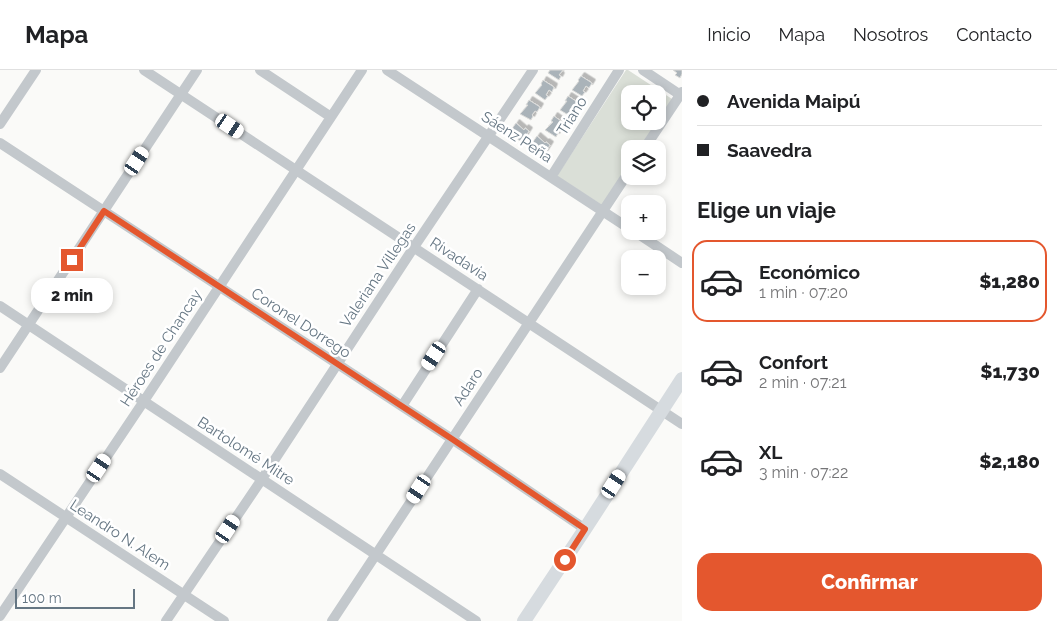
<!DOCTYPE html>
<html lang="es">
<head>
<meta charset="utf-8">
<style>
	body { margin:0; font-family:Raleway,sans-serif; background:#f2f2f2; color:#202124; height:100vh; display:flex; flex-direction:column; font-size:19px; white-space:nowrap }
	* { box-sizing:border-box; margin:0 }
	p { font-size:16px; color:#757577 }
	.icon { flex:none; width:28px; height:28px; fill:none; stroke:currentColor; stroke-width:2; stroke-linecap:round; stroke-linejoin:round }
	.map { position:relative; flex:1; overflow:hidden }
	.drawer { display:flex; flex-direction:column; background:#fff; width:375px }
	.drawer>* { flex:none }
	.top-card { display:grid; align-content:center; height:110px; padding:0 15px; background:#fff }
	.controls { position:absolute; left:621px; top:15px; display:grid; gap:10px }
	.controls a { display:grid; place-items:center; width:45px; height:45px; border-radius:10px; background:#fff; box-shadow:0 2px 8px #0003; font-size:25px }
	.scale { position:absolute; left:15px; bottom:12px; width:120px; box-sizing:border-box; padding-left:5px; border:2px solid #657683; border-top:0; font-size:14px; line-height:18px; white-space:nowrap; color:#657683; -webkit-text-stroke:4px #fff; paint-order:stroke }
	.end { position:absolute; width:22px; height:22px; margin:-11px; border:6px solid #e4572e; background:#fff; box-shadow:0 0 0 2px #fff }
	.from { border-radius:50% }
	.bubble { position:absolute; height:35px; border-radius:15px; background:#fff; box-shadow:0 2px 8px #0003; font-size:16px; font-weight:800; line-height:35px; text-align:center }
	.car { position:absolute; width:15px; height:30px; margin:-15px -8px; border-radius:6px; box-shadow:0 0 4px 1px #0007; background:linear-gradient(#fff 24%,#345 0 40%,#fff 0 76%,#345 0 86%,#fff 0) }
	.top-card b { display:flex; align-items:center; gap:18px; height:48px; font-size:19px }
	.top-card b+b { border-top:1px solid #e0e0e0 }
	.top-card i { width:12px; height:12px; background:#202124 }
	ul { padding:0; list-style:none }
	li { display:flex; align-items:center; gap:15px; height:82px; margin:0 10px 8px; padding:0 5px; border:2px solid transparent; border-radius:15px }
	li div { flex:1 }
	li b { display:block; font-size:19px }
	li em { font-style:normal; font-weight:800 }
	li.selected { border-color:#e4572e }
	li>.icon { width:45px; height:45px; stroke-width:1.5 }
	h2 { padding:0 15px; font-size:22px; line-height:60px }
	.action { display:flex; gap:10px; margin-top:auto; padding:10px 15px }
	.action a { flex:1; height:58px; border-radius:15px; background:#e4572e; color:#fff; font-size:20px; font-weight:800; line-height:58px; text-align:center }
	header { display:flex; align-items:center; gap:30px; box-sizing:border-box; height:70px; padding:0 25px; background:#fff; border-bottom:1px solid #e0e0e0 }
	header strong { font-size:24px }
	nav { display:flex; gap:28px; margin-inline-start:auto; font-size:18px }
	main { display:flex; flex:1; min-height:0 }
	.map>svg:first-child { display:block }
	.green { fill:#dadfd7 }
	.building { fill:#aab3b9; stroke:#dcdcda; filter:url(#shadow) }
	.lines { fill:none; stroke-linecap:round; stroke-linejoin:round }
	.minor { stroke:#c3c8cc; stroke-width:10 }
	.secondary { stroke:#d6dbdf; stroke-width:14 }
	.route { stroke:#e4572e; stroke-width:6 }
	.labels { text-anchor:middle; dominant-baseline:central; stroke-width:5; stroke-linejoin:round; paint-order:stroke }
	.street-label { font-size:15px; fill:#657683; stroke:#fff }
</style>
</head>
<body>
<header>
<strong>Mapa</strong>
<nav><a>Inicio</a><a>Mapa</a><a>Nosotros</a><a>Contacto</a></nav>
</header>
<main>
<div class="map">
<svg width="682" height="551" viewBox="0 0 682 551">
	<defs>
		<filter id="shadow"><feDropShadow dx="3.5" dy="-3.5" stdDeviation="0" flood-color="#0004"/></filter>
	</defs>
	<rect width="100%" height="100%" fill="#fafaf8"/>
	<path class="green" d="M626,0H628L672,29L658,50V24H630V51H657L639,79H630V93L602,135L557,106Z"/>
	<path class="building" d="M550,0H563L559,5L561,6L559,10L548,3Z
		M673,0H682V4L680,8L675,5L677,3Z
		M581,6L592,13L589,18L586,16L583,21L585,22L582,26L572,20L579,11L578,10Z
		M543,10L554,17L552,22L549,20L546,25L548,26L545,30L535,23L542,15L541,14Z
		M568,26L579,33L576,38L574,37L570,41L572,42L570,46L560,40L567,31H565Z
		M529,30L540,37L537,42L535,41L532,45L533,46L531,50L520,44L528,35H526Z
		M554,46L565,54L562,58L560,57L557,62L558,63L556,67L545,60L553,52L551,51Z
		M516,53L524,60L525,58L529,61L522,72L517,69L519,67L514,64L513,66L509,63Z
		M537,66L545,73L546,72L550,75L543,86L538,83L540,80L535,77L534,79L530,76Z"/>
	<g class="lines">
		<path class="minor" d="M144,0L682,354
			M260,0L331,47
			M387,0L630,159
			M643,0L682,26
			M0,54L36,0
			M0,73L452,369L585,459
			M644,79L682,22
			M551,107L619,0
			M634,161L682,193
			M0,236L476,551
			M0,298L197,0
			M402,336L478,219
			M0,404L224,551
			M0,546L144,331L362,0
			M166,551L262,409L414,177L533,0
			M332,551L630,100"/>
		<path class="secondary" d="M524,551L585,459L682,309"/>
	</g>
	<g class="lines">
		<path class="route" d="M72,190L104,141L452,369L585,459L565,490"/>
	</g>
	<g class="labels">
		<g class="street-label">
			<text transform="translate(572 46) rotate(-58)">Triano</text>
			<text transform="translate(517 67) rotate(33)">Sáenz Peña</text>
			<text transform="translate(459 189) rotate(33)">Rivadavia</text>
			<text transform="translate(378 205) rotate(-56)">Valeriana Villegas</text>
			<text transform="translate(301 253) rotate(33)">Coronel Dorrego</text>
			<text transform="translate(161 278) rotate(-57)">Héroes de Chancay</text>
			<text transform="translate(468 317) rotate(-57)">Adaro</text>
			<text transform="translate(246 381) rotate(33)">Bartolomé Mitre</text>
			<text transform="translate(120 465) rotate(33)">Leandro N. Alem</text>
		</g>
	</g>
</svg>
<div class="controls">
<a><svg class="icon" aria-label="locate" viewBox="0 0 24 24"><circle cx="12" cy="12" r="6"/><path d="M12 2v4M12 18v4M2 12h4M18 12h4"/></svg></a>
<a><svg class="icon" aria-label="layers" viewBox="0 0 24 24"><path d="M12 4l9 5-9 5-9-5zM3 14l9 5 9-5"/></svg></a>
<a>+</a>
<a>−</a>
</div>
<div class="scale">100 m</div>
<i class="end from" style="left:565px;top:490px"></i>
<i class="end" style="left:72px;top:190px"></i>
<div class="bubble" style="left:31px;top:208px;width:82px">2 min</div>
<i class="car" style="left:230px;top:56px;rotate:124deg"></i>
<i class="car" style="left:137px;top:91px;rotate:33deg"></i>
<i class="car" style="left:434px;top:286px;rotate:213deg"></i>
<i class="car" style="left:99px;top:398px;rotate:34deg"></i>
<i class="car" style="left:614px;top:414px;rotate:33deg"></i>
<i class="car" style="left:419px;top:419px;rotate:213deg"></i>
<i class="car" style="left:228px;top:459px;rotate:34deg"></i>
</div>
<section class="drawer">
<div class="top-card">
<b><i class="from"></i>Avenida Maipú</b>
<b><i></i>Saavedra</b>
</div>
<h2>Elige un viaje</h2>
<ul>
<li class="selected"><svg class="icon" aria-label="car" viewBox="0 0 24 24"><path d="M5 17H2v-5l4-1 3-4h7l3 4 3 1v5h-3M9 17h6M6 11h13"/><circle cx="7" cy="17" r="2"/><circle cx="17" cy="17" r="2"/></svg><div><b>Económico</b><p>1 min · 07:20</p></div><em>$1,280</em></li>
<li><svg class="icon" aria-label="car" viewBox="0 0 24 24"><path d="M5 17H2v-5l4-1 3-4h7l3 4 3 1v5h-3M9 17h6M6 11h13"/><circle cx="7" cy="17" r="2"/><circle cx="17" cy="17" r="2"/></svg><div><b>Confort</b><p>2 min · 07:21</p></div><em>$1,730</em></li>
<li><svg class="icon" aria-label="car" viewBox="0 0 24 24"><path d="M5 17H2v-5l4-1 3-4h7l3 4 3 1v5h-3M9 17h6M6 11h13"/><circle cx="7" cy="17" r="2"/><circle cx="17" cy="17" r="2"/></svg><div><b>XL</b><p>3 min · 07:22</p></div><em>$2,180</em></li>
</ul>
<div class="action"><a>Confirmar</a></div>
</section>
</main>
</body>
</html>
